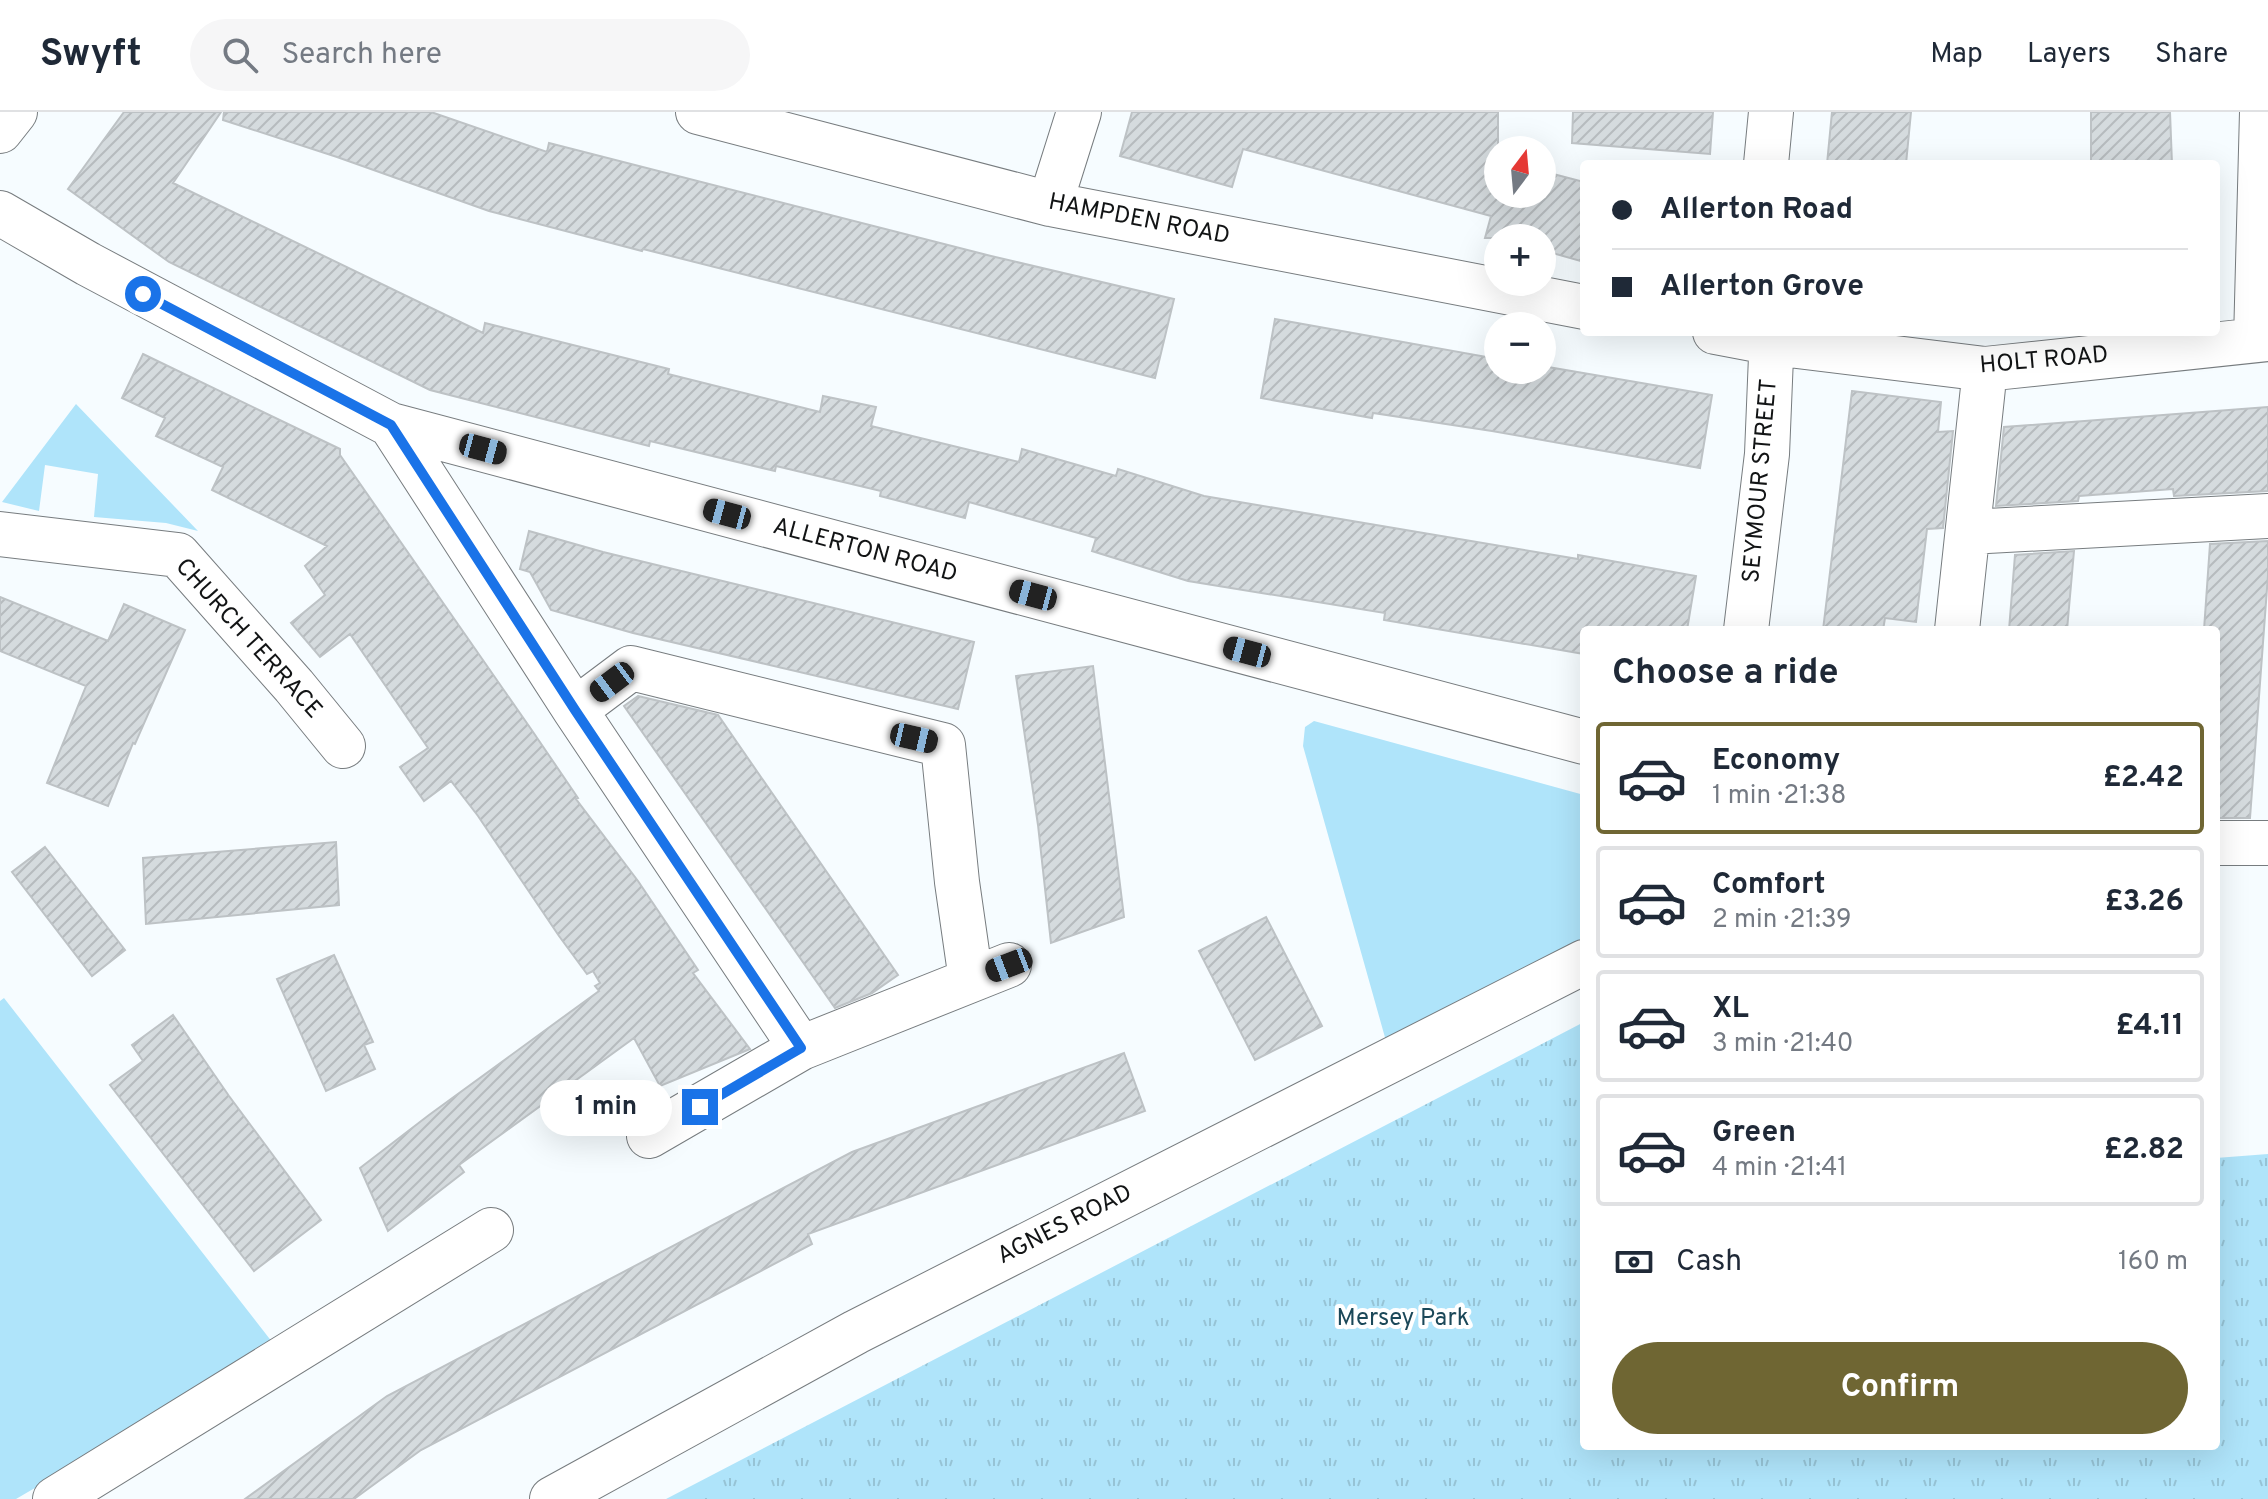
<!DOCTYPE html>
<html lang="en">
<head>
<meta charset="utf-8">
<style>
	body { margin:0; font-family:Overpass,sans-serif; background:#f6f6f7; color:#1f2937; height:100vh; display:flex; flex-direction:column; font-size:30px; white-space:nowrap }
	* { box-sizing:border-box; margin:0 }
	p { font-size:26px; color:#747a83 }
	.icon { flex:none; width:44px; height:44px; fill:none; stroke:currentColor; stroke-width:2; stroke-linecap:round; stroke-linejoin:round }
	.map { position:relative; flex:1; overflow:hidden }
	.side { position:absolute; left:1580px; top:514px; width:640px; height:824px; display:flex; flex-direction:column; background:#fff; border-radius:8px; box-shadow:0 8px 32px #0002 }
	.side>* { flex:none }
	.guide { position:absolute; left:1580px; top:48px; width:640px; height:176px; border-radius:8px; box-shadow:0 8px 32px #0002; display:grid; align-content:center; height:176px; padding:0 32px; background:#fff }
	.needle { width:52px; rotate:16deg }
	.fabs { position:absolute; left:1484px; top:24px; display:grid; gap:16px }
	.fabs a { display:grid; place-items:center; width:72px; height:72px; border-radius:50%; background:#fff; box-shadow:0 8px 32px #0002; font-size:40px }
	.end { position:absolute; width:36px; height:36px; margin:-18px; border:10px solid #1a73e8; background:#fff; box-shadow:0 0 0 4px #fff }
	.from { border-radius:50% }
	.bubble { position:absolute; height:56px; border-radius:28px; background:#fff; box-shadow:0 8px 32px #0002; font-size:26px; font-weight:700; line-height:56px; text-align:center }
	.car { position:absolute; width:24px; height:48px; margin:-24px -12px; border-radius:10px; box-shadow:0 0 6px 2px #0007; background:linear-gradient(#222 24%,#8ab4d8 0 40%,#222 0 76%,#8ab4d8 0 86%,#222 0) }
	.guide b { display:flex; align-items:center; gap:28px; height:76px; font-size:30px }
	.guide b+b { border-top:2px solid #e0e1e3 }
	.guide i { width:20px; height:20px; background:#1f2937 }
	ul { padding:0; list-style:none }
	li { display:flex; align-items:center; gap:24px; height:112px; margin:0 16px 12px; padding:0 16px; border:4px solid #e0e1e3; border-radius:8px }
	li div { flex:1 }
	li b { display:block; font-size:30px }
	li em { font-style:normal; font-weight:700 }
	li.on { border-color:#6f6633 }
	li>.icon { width:72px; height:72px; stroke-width:1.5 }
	h2 { padding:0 32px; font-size:36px; line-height:96px }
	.pay { display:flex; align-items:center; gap:20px; height:88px; padding:0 32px; font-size:30px }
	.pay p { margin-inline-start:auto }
	.primary-button { display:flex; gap:16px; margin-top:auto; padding:16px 32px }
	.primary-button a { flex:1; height:92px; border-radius:48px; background:#6f6633; color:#fff; font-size:32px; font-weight:700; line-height:92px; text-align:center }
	header { display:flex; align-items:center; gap:48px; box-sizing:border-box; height:112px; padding:0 40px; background:#fff; border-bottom:2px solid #e0e1e3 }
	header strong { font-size:38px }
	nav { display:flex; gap:44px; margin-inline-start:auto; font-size:28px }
	.search { width:560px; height:72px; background:#f6f6f7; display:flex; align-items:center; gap:20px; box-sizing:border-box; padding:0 28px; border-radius:44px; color:#747a83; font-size:30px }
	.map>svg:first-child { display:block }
	.green { fill:#afe4fa }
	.park { fill:url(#park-tufts) }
	.building { fill:url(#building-hatch); stroke:#bdc2c5; stroke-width:2 }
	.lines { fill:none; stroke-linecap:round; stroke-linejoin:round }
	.minor-casing { stroke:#777c7f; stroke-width:46 }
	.major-casing { stroke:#777c7f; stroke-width:46 }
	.minor { stroke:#fff; stroke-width:44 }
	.major { stroke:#fff; stroke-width:44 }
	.route { stroke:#1a73e8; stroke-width:10 }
	.labels { text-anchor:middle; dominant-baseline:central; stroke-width:8; stroke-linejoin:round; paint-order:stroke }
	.street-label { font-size:24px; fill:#121415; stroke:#fff }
	.park-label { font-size:24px; fill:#1b4859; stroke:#fff }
</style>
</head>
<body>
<header>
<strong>Swyft</strong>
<div class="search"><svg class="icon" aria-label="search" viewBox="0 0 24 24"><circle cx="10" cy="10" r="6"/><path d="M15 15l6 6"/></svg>Search here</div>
<nav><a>Map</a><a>Layers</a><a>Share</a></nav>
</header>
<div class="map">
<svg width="2268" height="1387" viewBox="0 0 2268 1387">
	<defs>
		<pattern id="park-tufts" width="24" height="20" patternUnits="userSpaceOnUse" patternTransform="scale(2)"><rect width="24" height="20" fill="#afe4fa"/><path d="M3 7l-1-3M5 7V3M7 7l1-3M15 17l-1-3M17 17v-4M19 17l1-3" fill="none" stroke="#96c3d5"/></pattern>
		<pattern id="building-hatch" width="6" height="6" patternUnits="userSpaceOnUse" patternTransform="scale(2)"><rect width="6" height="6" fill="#d5dbde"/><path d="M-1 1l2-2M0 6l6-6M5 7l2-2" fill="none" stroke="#b6bbbe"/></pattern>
	</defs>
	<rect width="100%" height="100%" fill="#f6fcff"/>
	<path class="green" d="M76,292L198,419L166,411L94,405L98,362L45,353L39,399L2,390Z
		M1314,609L1584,683V831L1386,929L1303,634L1305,615Z
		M4,886L276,1235L16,1387H0V889Z"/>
	<path class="park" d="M1584,910V1334H2216V1046L2268,1042V1387H666Z"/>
	<path class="building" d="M124,0H221L173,71L483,221L485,211L669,257L668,262L820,300L823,284L876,295L871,314L1019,350L1022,337L1116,364L1118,357L1204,384L1578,447V443L1696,464L1687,518H1584V542L1384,508L1385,501L1188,469L1092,439L1096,426L969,390L965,406L880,384L881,379L776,354L775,359L650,329L649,334L430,278L169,150L68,77Z
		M224,0H431L547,40L549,31L991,144L1174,187L1155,266L643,137L642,139L489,99L337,45L223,8Z
		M1132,0H1498V82H1542V59L1584,70V150L1542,138V126H1485L1491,104L1243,37L1232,75L1120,44Z
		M1573,0H1713L1710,42L1572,31Z
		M1832,0H1911L1906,52H1827Z
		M2091,0H2170L2172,52H2091Z
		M1275,207L1498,247V258H1542V254L1712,283L1700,356L1492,319L1373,301L1372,306L1261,286Z
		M143,242L340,337V343L531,617L578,686L576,687L638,769L698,858L693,861L750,937L660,974L634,926L459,1053L464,1060L388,1119L360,1056L429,1003L599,879L595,874L600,871L593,859L587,862L559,824L478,704L451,669L424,689L400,655L428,636L350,522L320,545L291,511L325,483L305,454L327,434L212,378L223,355L156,324L165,306L122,286Z
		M1852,279L1941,290L1938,320L1953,319L1943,416L1927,417L1916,510L1885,506L1883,518H1823Z
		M2268,295V379L2174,384L2173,377L2079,384L2078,389L1996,394L2004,315Z
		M529,419L603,440L974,530L958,597L633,521L551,498L530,460L520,457Z
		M2268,429V463L2250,706H2216V518H2204L2210,432Z
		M2074,439L2067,518H2009L2015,443Z
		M0,485L108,529L124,492L185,518L135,632L133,631L108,694L47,671L86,574L0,539Z
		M1093,554L1124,805L1051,831L1038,713L1016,564Z
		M638,584L718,603L898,863L872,881L835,896L624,594Z
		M336,730L339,793L146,812L143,746Z
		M45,735L125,838L92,864L12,760Z
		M1266,805L1322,914L1255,948L1199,839Z
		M334,843L373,930L364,933L375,957L326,979L277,867Z
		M173,903L229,984L321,1108L254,1159L110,973L143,949L132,933Z
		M1124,941L1145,999L808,1122L812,1132L421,1338L354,1387H245L387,1284L852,1040Z"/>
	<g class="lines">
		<defs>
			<path id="minor" d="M698,0L1050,92L1584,195
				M1766,52L1771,0
				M1050,92L1079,0
				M0,101L88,152L391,313L1584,630
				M1715,220L1773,231L1985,257L2268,227
				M2256,228L2262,0
				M391,313L575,598L801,936L649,1024
				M1969,420L2268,404
				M0,422L178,443L294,574L343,634
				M1746,518L1767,342L1772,220
				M1957,518L1985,257
				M575,598L631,556L943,633L957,770L971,868
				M2216,731H2268
				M801,936L1009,853
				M55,1387L491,1118
				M552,1387L856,1220L1584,850"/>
			<path id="major" d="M0,19L15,0"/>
		</defs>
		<use href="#minor" class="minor-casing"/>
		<use href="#major" class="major-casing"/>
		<use href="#minor" class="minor"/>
		<use href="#major" class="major"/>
	</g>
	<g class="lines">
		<path class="route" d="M143,182L391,313L575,598L801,936L700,995"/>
	</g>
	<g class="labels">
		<g class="street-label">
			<text transform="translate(1139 108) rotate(11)">HAMPDEN ROAD</text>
			<text transform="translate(2044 249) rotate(-5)">HOLT ROAD</text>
			<text transform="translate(1761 369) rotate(-85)">SEYMOUR STREET</text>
			<text transform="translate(865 439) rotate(15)">ALLERTON ROAD</text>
			<text transform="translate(248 527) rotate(48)">CHURCH TERRACE</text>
			<text transform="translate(1065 1113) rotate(-27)">AGNES ROAD</text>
		</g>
		<g class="park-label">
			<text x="1403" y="1207">Mersey Park</text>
		</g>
	</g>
</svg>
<div class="fabs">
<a><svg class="needle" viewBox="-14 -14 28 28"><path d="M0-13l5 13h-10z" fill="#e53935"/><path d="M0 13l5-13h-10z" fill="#747a83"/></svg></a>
<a>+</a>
<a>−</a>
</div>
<i class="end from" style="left:143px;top:182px"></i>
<i class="end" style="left:700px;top:995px"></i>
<div class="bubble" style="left:540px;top:968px;width:132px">1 min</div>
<i class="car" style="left:483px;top:337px;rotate:105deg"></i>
<i class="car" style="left:727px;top:402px;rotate:285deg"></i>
<i class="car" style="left:1033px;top:483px;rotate:285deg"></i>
<i class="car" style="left:1247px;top:540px;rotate:285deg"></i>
<i class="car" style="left:612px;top:570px;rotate:233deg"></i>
<i class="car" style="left:914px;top:626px;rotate:103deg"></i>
<i class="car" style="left:1009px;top:853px;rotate:249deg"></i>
<div class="guide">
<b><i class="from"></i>Allerton Road</b>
<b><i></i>Allerton Grove</b>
</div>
<section class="side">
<h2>Choose a ride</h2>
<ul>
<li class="on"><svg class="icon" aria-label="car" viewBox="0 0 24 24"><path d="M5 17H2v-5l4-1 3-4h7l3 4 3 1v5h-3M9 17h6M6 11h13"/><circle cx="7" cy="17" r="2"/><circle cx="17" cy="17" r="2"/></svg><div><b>Economy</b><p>1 min · 21:38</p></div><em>£2.42</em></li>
<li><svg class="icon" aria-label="car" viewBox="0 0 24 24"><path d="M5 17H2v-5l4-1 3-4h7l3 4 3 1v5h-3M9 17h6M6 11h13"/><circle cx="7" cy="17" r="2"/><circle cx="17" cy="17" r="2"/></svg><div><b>Comfort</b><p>2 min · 21:39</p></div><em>£3.26</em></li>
<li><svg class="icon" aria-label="car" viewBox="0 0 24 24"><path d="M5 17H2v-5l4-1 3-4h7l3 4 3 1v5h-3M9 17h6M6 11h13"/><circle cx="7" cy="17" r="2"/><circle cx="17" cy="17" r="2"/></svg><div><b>XL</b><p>3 min · 21:40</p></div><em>£4.11</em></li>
<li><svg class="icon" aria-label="car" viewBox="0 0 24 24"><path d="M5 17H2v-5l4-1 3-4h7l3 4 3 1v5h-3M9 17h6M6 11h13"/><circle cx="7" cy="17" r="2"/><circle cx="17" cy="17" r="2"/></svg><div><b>Green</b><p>4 min · 21:41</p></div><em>£2.82</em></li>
</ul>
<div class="pay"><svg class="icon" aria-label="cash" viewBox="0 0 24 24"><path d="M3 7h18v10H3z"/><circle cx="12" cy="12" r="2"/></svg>Cash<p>160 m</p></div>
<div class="primary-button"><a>Confirm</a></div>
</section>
</div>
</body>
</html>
